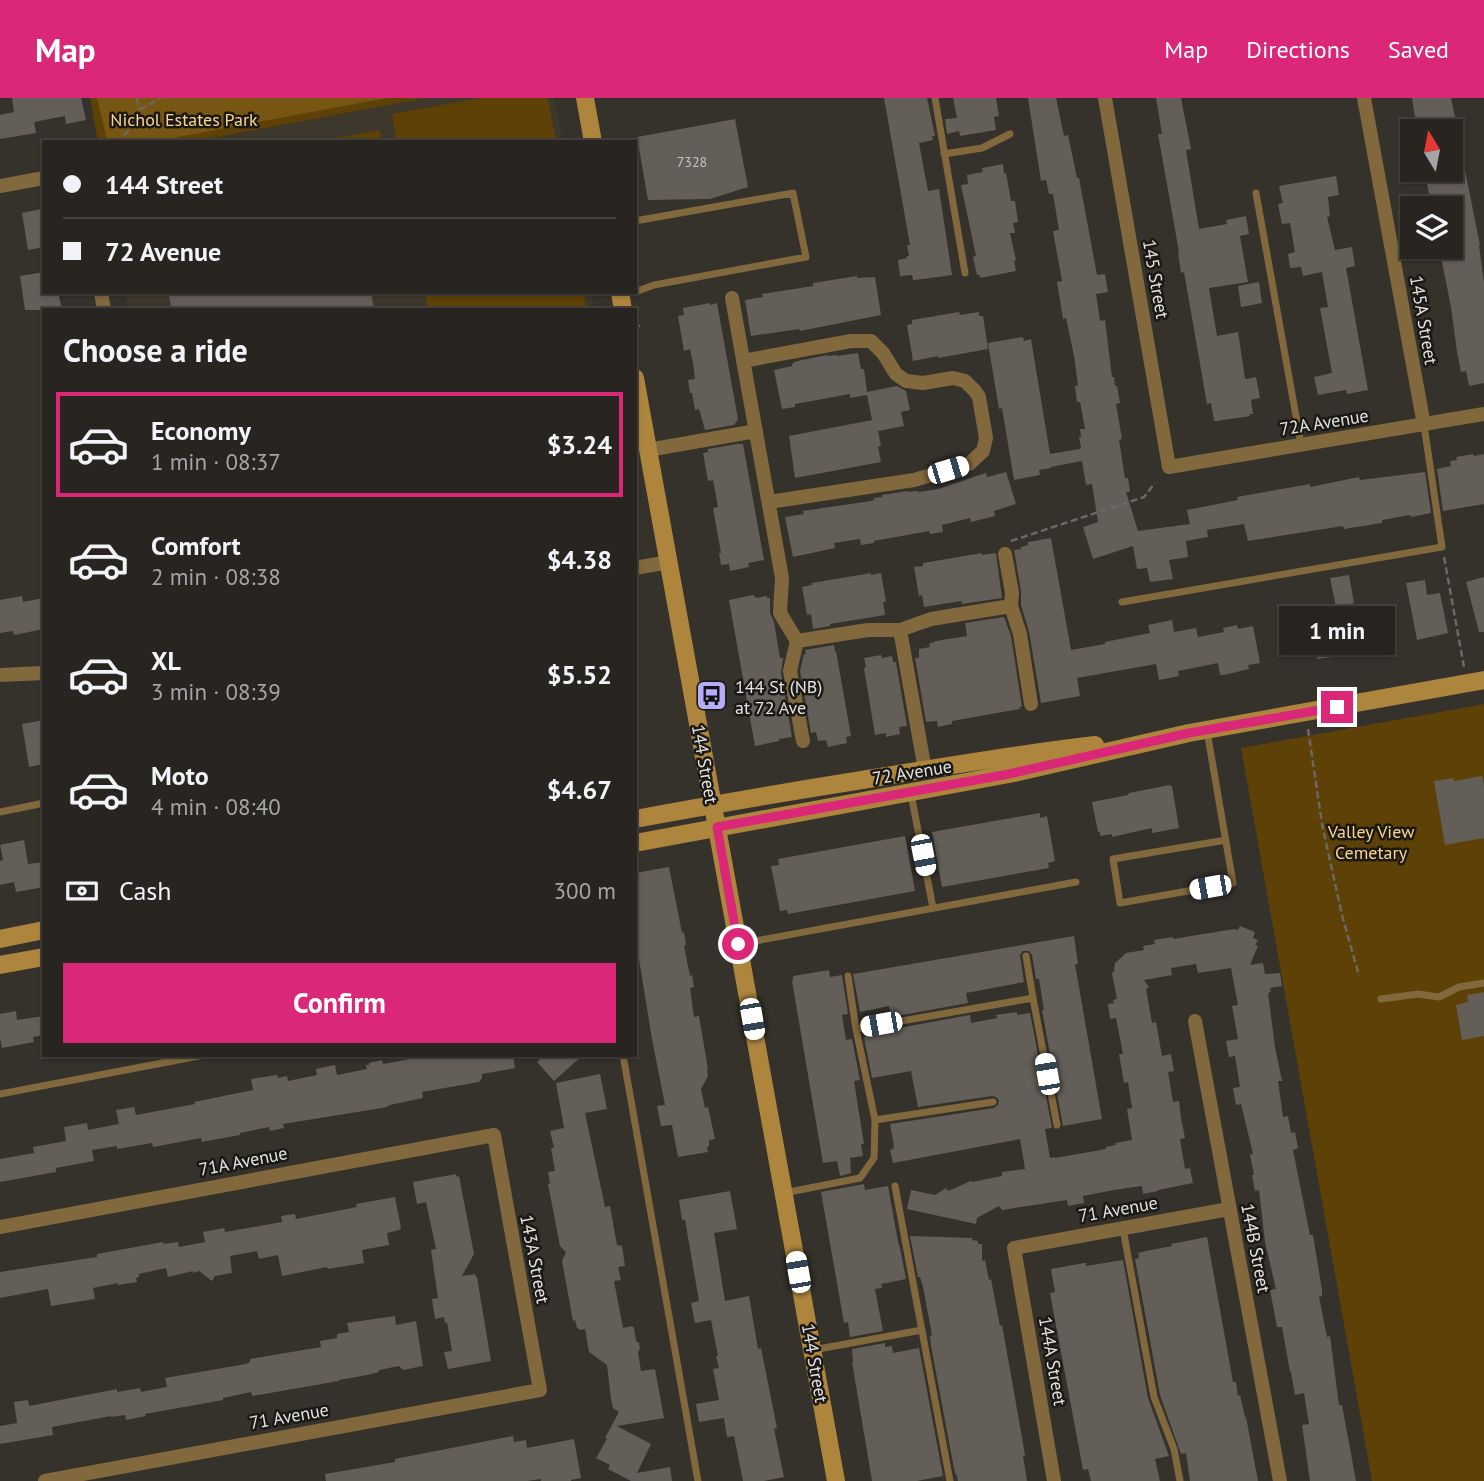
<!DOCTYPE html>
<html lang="en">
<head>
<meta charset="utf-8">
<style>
	body { margin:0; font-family:"PT Sans",sans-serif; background:#34312d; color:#f1f3f6; height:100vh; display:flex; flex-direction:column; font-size:26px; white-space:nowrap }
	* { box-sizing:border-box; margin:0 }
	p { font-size:23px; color:#a5a5a5 }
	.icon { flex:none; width:38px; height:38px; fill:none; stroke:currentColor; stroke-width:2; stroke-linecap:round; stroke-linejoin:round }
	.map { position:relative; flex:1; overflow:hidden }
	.side { position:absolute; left:42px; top:210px; width:595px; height:749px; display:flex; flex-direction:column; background:#282520; border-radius:0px; box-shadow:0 2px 5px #0004,0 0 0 2px #44423e }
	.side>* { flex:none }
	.top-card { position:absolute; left:42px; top:42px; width:595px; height:154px; border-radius:0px; box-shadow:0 2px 5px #0004,0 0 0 2px #44423e; display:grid; align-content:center; height:154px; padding:0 21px; background:#282520 }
	.needle { width:46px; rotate:350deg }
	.controls { position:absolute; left:1400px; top:21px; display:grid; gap:14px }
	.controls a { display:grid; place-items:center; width:63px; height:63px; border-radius:0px; background:#282520; box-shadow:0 2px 5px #0004,0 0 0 2px #44423e; font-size:35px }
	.end { position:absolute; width:32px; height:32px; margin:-16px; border:9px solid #db2777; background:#fff; box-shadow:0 0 0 4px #fff }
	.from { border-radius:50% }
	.bubble { position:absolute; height:49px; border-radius:0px; background:#282520; box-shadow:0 2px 5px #0004,0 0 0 2px #44423e; font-size:23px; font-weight:700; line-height:49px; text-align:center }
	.car { position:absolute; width:21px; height:42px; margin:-21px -10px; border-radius:9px; box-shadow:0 0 5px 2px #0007; background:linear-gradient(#fff 24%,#345 0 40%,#fff 0 76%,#345 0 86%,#fff 0) }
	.top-card b { display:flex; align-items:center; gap:24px; height:66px; font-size:26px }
	.top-card b+b { border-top:2px solid #44423e }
	.top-card i { width:18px; height:18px; background:#f1f3f6 }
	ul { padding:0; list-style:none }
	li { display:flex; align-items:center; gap:21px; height:105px; margin:0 14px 10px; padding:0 7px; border:4px solid transparent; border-radius:0px }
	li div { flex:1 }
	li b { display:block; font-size:26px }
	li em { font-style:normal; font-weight:700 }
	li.on { border-color:#db2777 }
	li>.icon { width:63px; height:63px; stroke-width:1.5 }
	h2 { padding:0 21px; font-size:32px; line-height:84px }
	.pay { display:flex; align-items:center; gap:18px; height:77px; padding:0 21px; font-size:26px }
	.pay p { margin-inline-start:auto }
	.cta { display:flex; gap:14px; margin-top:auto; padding:14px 21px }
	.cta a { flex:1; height:80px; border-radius:0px; background:#db2777; color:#fff; font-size:28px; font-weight:700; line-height:80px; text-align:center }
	header { display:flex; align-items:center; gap:42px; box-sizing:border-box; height:98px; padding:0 35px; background:#db2777; color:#fff }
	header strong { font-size:33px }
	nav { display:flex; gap:38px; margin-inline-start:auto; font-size:24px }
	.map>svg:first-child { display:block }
	.built { fill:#3e372b }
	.green { fill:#5d4107 }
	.forest { fill:#775614 }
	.building { fill:#635e58 }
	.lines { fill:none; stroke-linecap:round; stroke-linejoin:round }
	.path { stroke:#6c6863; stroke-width:2.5; stroke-dasharray:7 3.5; stroke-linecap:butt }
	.lane { stroke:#81683d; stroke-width:7 }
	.street { stroke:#81683d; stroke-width:14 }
	.secondary { stroke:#ad853d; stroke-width:18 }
	.route { stroke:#db2777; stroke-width:9 }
	.labels { text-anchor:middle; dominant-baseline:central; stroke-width:5; stroke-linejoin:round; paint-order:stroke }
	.number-label { font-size:14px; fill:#c4c2bd }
	.park-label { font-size:18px; fill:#fcd491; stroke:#1b1916 }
	.street-label { font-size:18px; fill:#e5e3df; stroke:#1b1916 }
	.poi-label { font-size:18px; fill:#e5e3df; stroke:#1b1916; text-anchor:start }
</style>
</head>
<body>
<header>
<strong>Map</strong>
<nav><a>Map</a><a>Directions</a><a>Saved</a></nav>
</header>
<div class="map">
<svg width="1484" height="1383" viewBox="0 0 1484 1383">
	<rect width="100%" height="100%" fill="#35312b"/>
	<path class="built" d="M426,0H554L563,44H191Z
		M125,194H591L594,212H129Z"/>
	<path class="green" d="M90,0H426L191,44H98Z
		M480,0H548L556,44H397L392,16Z
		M380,32L382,44H313L379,32Z
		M425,194H583L587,212H428Z
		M1484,606V1383H1372L1241,650Z"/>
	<path class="forest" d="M97,0H387L151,44L107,42Z"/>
	<path class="building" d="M12,0H81L86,22L66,26L65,18L34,24L36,35L0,41V17L14,14Z
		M884,0H927L935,38H932L933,42L919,45L928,93L939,91L952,177L915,182H913L912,177L900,178L898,162L907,160V158H909L907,147H910Z
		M953,0H996L999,18L994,19L996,32L960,38L959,33L947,36L945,21L957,20Z
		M1028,0H1056L1064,38L1068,37L1077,80H1079L1097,177L1105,176L1108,194L1096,196L1100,223L1105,222L1112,279H1114L1115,288H1117L1120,305L1116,306L1122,341L1119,342L1125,380H1128L1130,394H1126L1138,433L1190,426L1187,412L1238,402L1237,399L1310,386V389L1359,379L1360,382L1425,374L1431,415L1411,419L1410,417L1382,422V425L1344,431L1343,428L1248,443L1244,426L1207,432L1208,439L1186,443L1188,459L1169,462L1173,481L1150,484L1147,470L1137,471L1133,448L1093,461L1083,429L1098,424L1092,386L1086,387L1082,363L1051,369V370L1039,372L1040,377L1014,382L1002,310L999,311L988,245L1023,239L1024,243L1031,241L1050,356L1080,351L1081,350L1079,339H1081L1080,331H1085L1080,304H1077L1075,288L1078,287L1074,258L1066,220L1063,221L1057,184L1062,183L1053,133L1059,132L1053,96H1049L1046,82L1041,83Z
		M1156,0H1181L1191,51L1186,52L1199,131L1227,126L1226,122L1246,118L1249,136L1240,138L1248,184L1209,190L1217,238L1238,234L1245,280L1246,281L1256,279L1260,300L1251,302L1253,316H1249L1250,318L1217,323H1214L1211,305L1207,306L1184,174L1181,175L1178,155L1179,154L1158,36H1162Z
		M1412,0H1451L1458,33H1417Z
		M735,21L748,89L710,101L648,102L637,39Z
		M1462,57L1480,147H1479L1484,185V285L1469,288L1466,273L1461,274L1457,254L1451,209L1439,149H1451V110H1432L1427,86L1430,85L1428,72H1451V59Z
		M1003,66L1004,76L1006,75L1011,103H1015L1018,124L1013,125L1015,135H1010L1016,162L1014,163L1016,173L980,180V177H977L973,159L976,158L961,87L968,86L967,77L983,74L982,70Z
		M1336,78L1339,97L1328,99L1330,118L1327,119L1335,152L1352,149L1355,168L1346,170L1368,292L1347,296L1346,292L1318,297L1314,279L1332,275L1320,210L1328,209L1322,174L1303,178L1301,169L1290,170L1288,156L1295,154L1290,125L1282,126L1278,106L1283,105L1279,88Z
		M41,111L44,126V149L28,152L22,115Z
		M44,174V194H58L62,212H25L20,178Z
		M857,178V180L875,179L881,217L800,233L799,231L751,238L745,202L763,199L762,196L813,188V185Z
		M1259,184L1262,205L1241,209L1238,188Z
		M168,194H371L374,212H172Z
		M710,205V207L717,205L738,321L734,327L705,332L699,311L695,312L692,295H690L688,282L695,281L693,265L690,251L684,253L678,218L684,217L683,210Z
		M959,214L960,217L979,214V218H983L988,251L938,260V258L913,263L907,227L912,226V222Z
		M858,255L861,271H864L867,294L897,288L906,293L910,312L901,314L904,328L878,333L881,348L878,349L881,364L795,380L789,338L872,322L867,297L850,300V296L795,306V309L782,311L774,272L792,268V266L794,265V264L802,262L827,257L828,258L837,257V258Z
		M737,346H743L764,462L748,465L749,469L730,473L729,466L721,467L719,455H721L713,410L718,409L713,382L708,383L703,355L708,354V351Z
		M1473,356L1474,358L1484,356V406L1443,413L1437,371L1451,368L1450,363L1457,362L1456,359Z
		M1006,374L1016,406L994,413L995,418L971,424L970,420L942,427L943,434L930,436L929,433L874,443V445L861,447L860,441L834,445L835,450L793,459L785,419L804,416L803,413L871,403L874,402V400L882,399V397L908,393V394L916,393L920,394L938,391L986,375L987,379Z
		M1051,440L1071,552L1105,546V544L1150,535L1148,527L1172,522L1174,534L1196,530L1198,539L1224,534L1223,530L1237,527L1238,531L1253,528L1260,565L1248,567L1249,571L1224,577H1220L1218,565L1178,573L1179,578L1159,582L1156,566L1077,580L1080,598L1041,605L1029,534L1021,507V493L1014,452L1021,451V449L1028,447V444Z
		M982,455V457L996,455L1002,500L962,506L961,503L924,509L922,497L919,498L914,469L923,468V465Z
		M871,475V477L881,475L886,504H883L885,517L830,526V528L813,531L811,516L807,517L802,489L812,487V485Z
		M1349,477L1354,505L1336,509L1330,480Z
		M1484,479V534H1479L1466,484Z
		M1425,482L1427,497L1440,495L1448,535L1417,542L1406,485Z
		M753,497L757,500L767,498V500H770V515L774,524L780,560H783L781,575L792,639L779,641V643L755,648L729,502Z
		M22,498L23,504L44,500V531L14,537L13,533L0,535V502Z
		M1004,519L1011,538L1022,609H1019L1020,611L952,623V626L938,629L937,623L926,624L915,560H919V551L930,549L929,546L936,543L967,538L965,525Z
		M1346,524L1348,534L1353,533L1357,552L1332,556V559L1317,561L1312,530Z
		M834,547L835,554L836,553L851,638L846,639L847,645L828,649L826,642L818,643L816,634L811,635L800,573L804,556H806L805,552Z
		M881,557L882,560L892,558L893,564H896L907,628L899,629L900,636L886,639V635L875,637L864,570L866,569L864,560Z
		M44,622V666L29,669L22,626Z
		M1482,678L1484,687V740L1445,747L1434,683L1453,680L1454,683Z
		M1170,687V688H1172L1179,730L1152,735V730L1112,739V736L1100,738V734H1098L1092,704L1128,697L1129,695Z
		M1040,715V720L1047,718L1055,763L1048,765L1049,770L942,789L932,734Z
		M905,738L915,793L788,816L787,812L780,813L771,768L779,767L778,761Z
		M24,742L28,766L44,764V789L16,794L14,784L0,787V763L3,762L0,747Z
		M669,769L682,835L684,834L686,847L684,848L690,878L692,877L694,889L690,890L694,919L699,918L708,971H707L708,978L701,991L705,1010L708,1009L715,1041L709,1042V1048L707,1049L708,1054L678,1059L672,1027L661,1028L657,1008L665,1007L652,941L638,855L635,856V775Z
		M1240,828L1255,834L1253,840L1258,842L1255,847L1258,848L1250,867L1263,865L1265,876L1280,875L1282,888L1270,890L1271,894L1268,895L1275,949L1282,983H1278L1283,1019L1288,1018L1291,1035L1295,1034L1298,1050L1293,1052L1310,1137H1313L1322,1192V1198L1319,1199L1327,1239L1330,1238L1339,1307H1342L1356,1383H1310L1302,1327L1309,1326L1304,1295L1295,1297L1291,1274H1290L1282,1229H1277L1270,1192L1276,1191L1265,1144L1259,1092L1255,1093L1252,1077H1254L1250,1057L1253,1056L1241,1006L1236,1007L1233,990L1240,989L1235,958L1229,959L1226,943L1238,941L1232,908L1238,907L1231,870L1198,875L1196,866L1171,870L1172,877L1144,882L1149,889L1146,891L1152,925L1156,924L1162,958L1171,956L1174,973L1168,974L1173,1004L1179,1003L1181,1020L1185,1040L1180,1041L1185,1071L1190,1070L1193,1085L1158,1092V1093L1143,1096L1142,1088L1114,1092L1083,1098L1084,1105L1068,1108L1067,1102L1002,1112L999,1108L977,1120L976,1126L907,1111L911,1092L935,1097L946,1090L948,1093L971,1083L972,1084L1002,1078V1074L1025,1071L1020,1041L893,1065L890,1052L893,1051L894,1048L890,1026L994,1010L998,1007L999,1002L996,999L992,998L918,1009L911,973L872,980L864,939L893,934V931L970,917L971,925L997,920L996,917L1017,914V917L1030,915L1052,1030L1045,1031L1050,1060L1055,1059V1060L1106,1051V1049L1116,1047L1115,1045L1132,1042L1127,1011L1132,1010L1128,984L1124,985L1119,956H1123L1116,920L1110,921L1108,906L1114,905L1113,902L1117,901L1112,875L1114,873L1115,865L1126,855L1144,852L1143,848L1155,846L1154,842L1173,839V841L1234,831L1238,832Z
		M1074,838L1078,866H1075L1102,1021L1063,1028L1042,912H1044L1039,881H1036L1032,857L1029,853H1023L1020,857L1024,884L966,895L968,905L891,919L889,908L860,914L853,876Z
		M829,872L830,879L842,877L848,916L842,917L846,942L852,941L860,982L854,983L864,1046H861L863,1058L850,1060L851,1075L840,1078L837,1063L823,1065L792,883L793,882V878Z
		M1484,894V938L1462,942L1456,907L1468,904L1467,897Z
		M16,913L17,922L44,918V937L33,939L34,944L2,950L0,940V916Z
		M410,957H513L515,970L482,976V980L479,984L422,994L423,1000L390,1007L387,1008L388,1009L283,1026L284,1030L270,1033L269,1029L240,1035V1037L202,1044L201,1040L153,1049L152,1045L117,1051V1048L92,1052L94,1063L56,1070V1074L0,1084V1061L34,1055L33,1049L66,1043L64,1029L87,1025L88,1032L119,1026L116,1012L134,1009L136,1017L195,1006L194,1004L253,992L251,981L277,977L278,980L287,978L288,983L317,977L316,971L335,967L337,977L367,971L366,967H369V965L382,962L383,966L410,961Z
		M545,957H583L554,983L537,964Z
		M600,976L607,1011L585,1015L605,1109L610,1108L617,1147L622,1148L625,1168L618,1169L621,1182L614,1183L623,1230L632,1228L634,1230L636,1243L639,1245L640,1251L638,1254L641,1273L655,1271L664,1320L617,1328L651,1346L637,1375L670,1369L672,1383H631L608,1371L610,1367L596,1360L607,1341L605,1340L619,1314L613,1310L611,1301L607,1267L589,1254L585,1231L579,1232L578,1230H577L575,1222L573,1223L562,1163L566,1154L560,1148L548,1086L550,1085L548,1074L555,1073L551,1050H554L550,1033L564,1030L556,985Z
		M456,1076L457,1079L459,1078L474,1156L462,1178L475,1176L476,1179H477L491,1263L448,1271L444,1254L452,1253L447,1224L445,1225L444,1219L435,1221L432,1201L438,1200L431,1152L436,1151L426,1104L417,1106L413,1084Z
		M864,1086L865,1092L888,1088L899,1149V1145L906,1181L881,1186L882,1190L875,1191L883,1233L850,1239L848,1224L844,1225L821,1094Z
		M730,1093L737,1131L714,1135L725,1203L749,1198L758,1251L761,1250L777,1330L774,1331L784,1379L764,1383H743L734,1338L727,1339L724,1320L699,1324L696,1306L719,1302L713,1271L719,1270L716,1258H718L711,1222L695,1225L691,1205L699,1203L685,1122H682L679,1102Z
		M395,1099L401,1130L399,1132L387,1135L389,1147L362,1152L364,1165L328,1171L327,1169L282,1178L278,1157L259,1161L257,1153L230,1158L232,1175L215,1178L212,1183L199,1173L193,1175V1173L168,1179L166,1170L139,1176V1179L136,1180L137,1184L118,1187V1185L93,1190L95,1201L51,1208L48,1191L0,1200V1174L97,1159V1156L163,1144V1146L178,1144L179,1149L205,1144L203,1134L224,1130L225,1134L282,1124L281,1118L295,1116L296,1121L357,1109L356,1106Z
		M910,1138L973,1140L972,1142L978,1143V1146H982V1163L985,1162L989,1182L991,1181L1000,1228L1002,1227L1006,1249L1024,1351L1025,1358H1023L1027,1383H958L956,1375L955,1376L931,1248L930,1238L932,1237L923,1189L920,1179H918Z
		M1207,1139L1233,1284H1236L1238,1298L1240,1297L1245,1319H1246L1258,1383H1190L1186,1355L1181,1356L1160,1297L1135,1161L1139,1160L1138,1155L1146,1153L1172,1148L1171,1146Z
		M1123,1162L1148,1300L1169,1358L1155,1361L1160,1383H1091L1088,1371L1083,1372L1050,1195L1055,1194L1051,1171L1084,1165H1086V1168Z
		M395,1218L396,1227L416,1223L423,1268L403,1272L399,1268L379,1272V1274L367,1277L339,1282V1283L252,1298L251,1294L223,1300V1302L145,1316L146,1318L126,1322L125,1317L111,1319V1318L52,1329L53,1337L0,1346V1328L17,1325L14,1304L28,1302L29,1308L117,1291V1294L140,1290L141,1294L167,1289L165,1280L246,1266L250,1264V1261L321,1249L320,1243L337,1240V1236L349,1234L347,1225Z
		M885,1245V1249L892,1248L893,1255L919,1250L943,1378L917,1383H872L852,1264H853L852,1251Z
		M513,1338L514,1344L526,1342L527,1350L574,1341L581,1380L571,1382V1383H541V1381L527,1383H326L325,1376L395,1364V1361Z"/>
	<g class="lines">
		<path class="path" d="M137,0L139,12
			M115,44L129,33L139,12L161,0
			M635,228H640
			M1011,443L1144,399L1155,385
			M1444,459L1464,569
			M1308,631L1322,726L1342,817L1359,878"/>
		<path class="lane" d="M935,0L965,175
			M944,56L982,50L1010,36
			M1256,95L1301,346
			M635,123L793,95L806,159L654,187L635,194
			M1122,504L1442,449L1424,327
			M1207,633L1233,785L1120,805L1113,761L1226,742
			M911,696L933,810
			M0,714L44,705
			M739,846L1076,784
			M848,878L856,931
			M1033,900L1057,1027
			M1381,901L1418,896L1439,899L1459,889L1484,885
			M623,957L698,1383
			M0,996L204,957
			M875,1022L993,1004
			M895,1088L950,1383
			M784,1095L860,1080L874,1060L875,1022L856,931L1033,900L1026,858
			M1123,1131L1154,1299L1174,1351L1180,1383
			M813,1252L922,1232"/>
		<path class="street" d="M1105,0L1169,369L1484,316
			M1364,0L1424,327
			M0,88L44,80
			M101,194L104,212
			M732,200L782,480L780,515L797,543L790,573L803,643
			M743,263L851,243H871L883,255L896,276L906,283L923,285L953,280L965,283L975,293L979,299L986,340L983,353L969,366L914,382L769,404
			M648,352L756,333
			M1005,456L1012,495L1011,508L1020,536L1031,606
			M635,470L669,464
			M900,532L925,672
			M797,543L868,532H900L931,521L1011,508
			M0,577L44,575
			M1195,923L1280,1383
			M0,1129L494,1037L540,1292L45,1383
			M1054,1383L1014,1150L1229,1111"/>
		<path class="secondary" d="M585,0L593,44
			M620,194L623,212
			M635,280L836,1383
			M635,721C711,707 786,694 862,682C940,669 1017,656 1095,647
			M635,745L1009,676L1189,635L1484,582
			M0,841L44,832
			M0,867L44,859"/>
	</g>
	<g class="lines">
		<path class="route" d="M738,846L717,729L1009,676L1189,635L1337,609"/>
	</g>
	<defs>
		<symbol id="bus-square" viewBox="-11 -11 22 22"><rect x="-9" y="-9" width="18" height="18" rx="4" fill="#b6acf8" stroke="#1b1916"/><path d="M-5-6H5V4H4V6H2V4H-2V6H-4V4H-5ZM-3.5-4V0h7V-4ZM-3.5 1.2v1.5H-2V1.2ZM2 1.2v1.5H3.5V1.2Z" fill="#111"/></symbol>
	</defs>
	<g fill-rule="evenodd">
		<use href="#bus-square" x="694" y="580" width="35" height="35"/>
	</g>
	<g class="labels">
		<g class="number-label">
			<text x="692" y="64">7328</text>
		</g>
		<g class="park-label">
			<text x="184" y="21">Nichol Estates Park</text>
			<text x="1371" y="733">Valley View<tspan x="1371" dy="21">Cemetary</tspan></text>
		</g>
		<g class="street-label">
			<text transform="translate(1156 181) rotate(80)">145 Street</text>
			<text transform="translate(1424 222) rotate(80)">145A Street</text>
			<text transform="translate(1324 324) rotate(-9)">72A Avenue</text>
			<text transform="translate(705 666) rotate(80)">144 Street</text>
			<text transform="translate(912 674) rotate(-9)">72 Avenue</text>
			<text transform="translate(243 1063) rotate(-11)">71A Avenue</text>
			<text transform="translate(1118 1111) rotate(-10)">71 Avenue</text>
			<text transform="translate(1256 1150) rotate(79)">144B Street</text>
			<text transform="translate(535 1161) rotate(79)">143A Street</text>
			<text transform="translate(1053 1263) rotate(80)">144A Street</text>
			<text transform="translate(815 1265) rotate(80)">144 Street</text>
			<text transform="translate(289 1318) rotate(-10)">71 Avenue</text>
		</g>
		<g class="poi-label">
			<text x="735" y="588">144 St (NB)<tspan x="735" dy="21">at 72 Ave</tspan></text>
		</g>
	</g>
</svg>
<div class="controls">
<a><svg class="needle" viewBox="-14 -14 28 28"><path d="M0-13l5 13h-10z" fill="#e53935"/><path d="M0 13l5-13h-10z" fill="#a5a5a5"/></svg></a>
<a><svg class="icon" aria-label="layers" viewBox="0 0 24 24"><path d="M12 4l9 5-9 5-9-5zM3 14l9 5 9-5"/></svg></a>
</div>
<i class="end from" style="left:738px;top:846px"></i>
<i class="end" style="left:1337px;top:609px"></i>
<div class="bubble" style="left:1279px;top:508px;width:116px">1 min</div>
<i class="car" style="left:948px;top:372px;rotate:73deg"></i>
<i class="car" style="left:923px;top:757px;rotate:169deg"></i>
<i class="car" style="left:1210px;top:789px;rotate:260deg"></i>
<i class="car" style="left:752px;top:921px;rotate:170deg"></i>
<i class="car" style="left:881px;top:926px;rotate:260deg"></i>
<i class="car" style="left:1047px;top:976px;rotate:350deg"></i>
<i class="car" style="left:798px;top:1174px;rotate:350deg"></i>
<div class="top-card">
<b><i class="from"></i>144 Street</b>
<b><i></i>72 Avenue</b>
</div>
<section class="side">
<h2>Choose a ride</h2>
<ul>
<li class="on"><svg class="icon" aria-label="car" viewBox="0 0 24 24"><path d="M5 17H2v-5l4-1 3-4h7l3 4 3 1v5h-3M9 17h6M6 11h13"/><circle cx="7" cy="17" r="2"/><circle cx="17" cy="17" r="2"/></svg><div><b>Economy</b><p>1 min · 08:37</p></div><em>$3.24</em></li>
<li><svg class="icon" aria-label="car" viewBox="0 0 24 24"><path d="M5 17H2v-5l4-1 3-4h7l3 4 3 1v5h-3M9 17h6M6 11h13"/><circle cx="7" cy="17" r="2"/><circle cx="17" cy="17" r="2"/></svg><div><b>Comfort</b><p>2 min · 08:38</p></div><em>$4.38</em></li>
<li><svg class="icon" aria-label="car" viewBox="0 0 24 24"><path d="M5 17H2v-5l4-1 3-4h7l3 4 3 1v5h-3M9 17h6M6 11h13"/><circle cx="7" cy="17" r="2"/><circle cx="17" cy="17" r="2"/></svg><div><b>XL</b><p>3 min · 08:39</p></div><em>$5.52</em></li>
<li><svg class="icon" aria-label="car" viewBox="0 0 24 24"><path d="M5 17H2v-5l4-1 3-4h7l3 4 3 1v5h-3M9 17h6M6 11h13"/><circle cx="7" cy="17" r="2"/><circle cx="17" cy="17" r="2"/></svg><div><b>Moto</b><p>4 min · 08:40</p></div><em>$4.67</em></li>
</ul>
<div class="pay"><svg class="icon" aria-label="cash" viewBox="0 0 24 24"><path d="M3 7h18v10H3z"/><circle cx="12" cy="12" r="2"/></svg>Cash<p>300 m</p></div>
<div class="cta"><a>Confirm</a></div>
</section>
</div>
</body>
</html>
